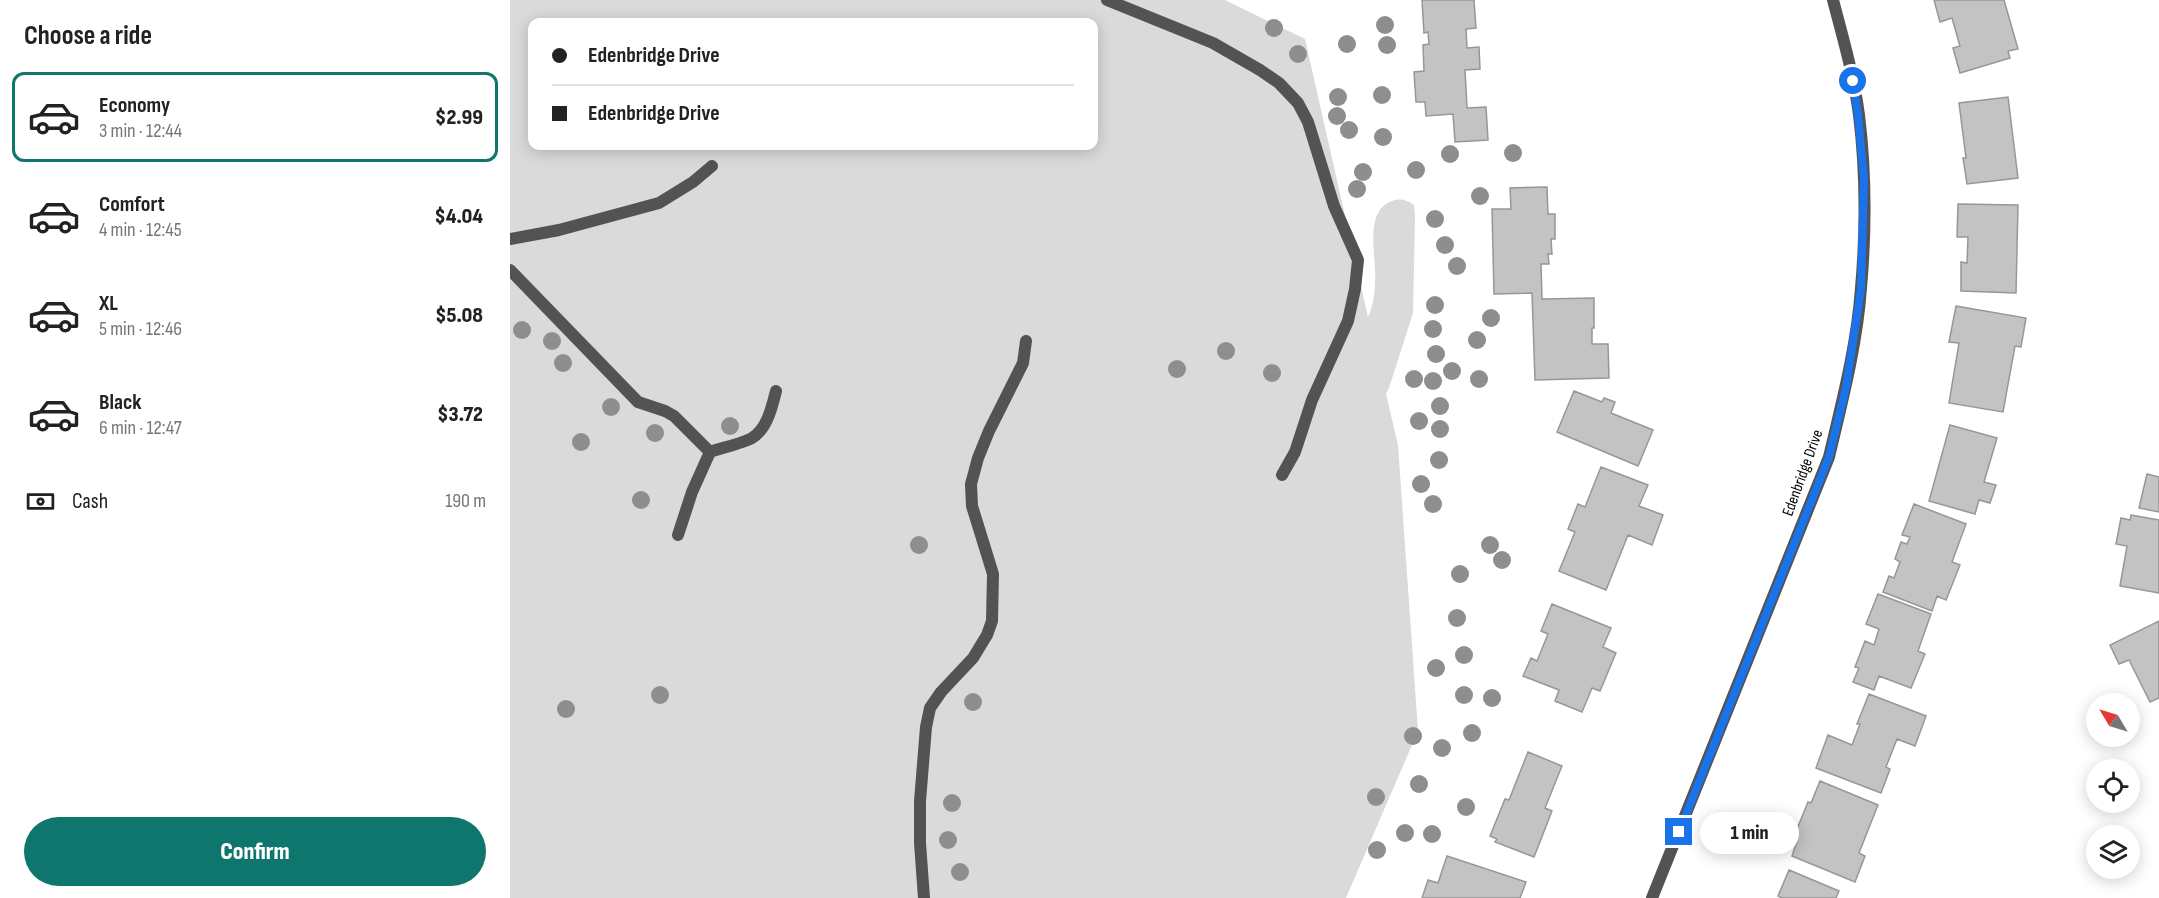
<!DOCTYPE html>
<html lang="en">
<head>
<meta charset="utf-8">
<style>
	body { margin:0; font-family:"Sofia Sans Condensed",sans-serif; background:#f6f6f6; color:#222; height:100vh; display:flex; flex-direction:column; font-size:22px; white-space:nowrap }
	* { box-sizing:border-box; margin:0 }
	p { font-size:20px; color:#767676 }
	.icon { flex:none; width:33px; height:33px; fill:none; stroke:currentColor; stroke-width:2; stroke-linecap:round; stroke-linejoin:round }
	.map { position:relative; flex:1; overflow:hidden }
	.side { display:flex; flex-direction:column; background:#fff; width:510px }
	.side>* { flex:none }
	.top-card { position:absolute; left:18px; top:18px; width:570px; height:132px; border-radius:12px; box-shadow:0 3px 15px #0003; display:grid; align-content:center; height:132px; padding:0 24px; background:#fff }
	.needle { width:39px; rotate:308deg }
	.fabs { position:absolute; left:1576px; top:693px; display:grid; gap:12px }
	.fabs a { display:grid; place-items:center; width:54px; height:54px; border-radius:50%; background:#fff; box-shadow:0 3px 15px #0003; font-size:30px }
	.end { position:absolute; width:27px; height:27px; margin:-14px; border:8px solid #1a73e8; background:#fff; box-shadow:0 0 0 3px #fff }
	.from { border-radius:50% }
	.bubble { position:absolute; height:42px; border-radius:21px; background:#fff; box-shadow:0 3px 15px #0003; font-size:20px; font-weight:800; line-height:42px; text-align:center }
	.top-card b { display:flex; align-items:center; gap:21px; height:57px; font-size:22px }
	.top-card b+b { border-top:2px solid #e0e0e0 }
	.top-card i { width:15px; height:15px; background:#222 }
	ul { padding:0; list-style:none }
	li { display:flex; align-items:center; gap:18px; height:90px; margin:0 12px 9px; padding:0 12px; border:3px solid transparent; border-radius:12px }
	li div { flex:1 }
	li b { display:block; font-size:22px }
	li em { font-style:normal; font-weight:800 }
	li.selected { border-color:#0f766e }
	li>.icon { width:54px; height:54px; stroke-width:1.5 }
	h2 { padding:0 24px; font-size:27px; line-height:72px }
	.pay { display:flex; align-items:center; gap:15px; height:66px; padding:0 24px; font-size:22px }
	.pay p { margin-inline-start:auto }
	.action { display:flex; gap:12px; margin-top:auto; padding:12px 24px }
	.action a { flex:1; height:69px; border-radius:36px; background:#0f766e; color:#fff; font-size:24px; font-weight:800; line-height:69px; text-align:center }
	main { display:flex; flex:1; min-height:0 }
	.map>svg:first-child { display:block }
	.green { fill:#dadada; fill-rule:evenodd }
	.building { fill:#c3c3c3; stroke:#979797; stroke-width:1.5 }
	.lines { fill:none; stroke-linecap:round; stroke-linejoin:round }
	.service { stroke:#535353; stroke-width:12 }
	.minor { stroke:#535353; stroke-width:12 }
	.tree { fill:#8e8e8e }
	.route { stroke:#1a73e8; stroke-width:8 }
	.labels { text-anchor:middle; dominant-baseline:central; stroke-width:6; stroke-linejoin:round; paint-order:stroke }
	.street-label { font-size:16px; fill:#000; stroke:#fff }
</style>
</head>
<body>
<main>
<section class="side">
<h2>Choose a ride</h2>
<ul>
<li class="selected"><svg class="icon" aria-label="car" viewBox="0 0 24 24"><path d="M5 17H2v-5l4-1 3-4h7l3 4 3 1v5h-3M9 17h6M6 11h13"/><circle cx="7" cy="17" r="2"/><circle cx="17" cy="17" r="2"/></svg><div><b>Economy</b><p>3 min · 12:44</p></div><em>$2.99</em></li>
<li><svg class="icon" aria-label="car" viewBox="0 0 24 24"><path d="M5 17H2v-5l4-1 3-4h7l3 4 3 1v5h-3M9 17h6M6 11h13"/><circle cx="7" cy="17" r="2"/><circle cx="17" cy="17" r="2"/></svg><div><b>Comfort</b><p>4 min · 12:45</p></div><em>$4.04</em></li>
<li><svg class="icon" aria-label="car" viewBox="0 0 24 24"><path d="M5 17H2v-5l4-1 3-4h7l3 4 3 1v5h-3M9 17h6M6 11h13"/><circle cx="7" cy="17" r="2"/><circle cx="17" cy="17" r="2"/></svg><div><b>XL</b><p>5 min · 12:46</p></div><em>$5.08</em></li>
<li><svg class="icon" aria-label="car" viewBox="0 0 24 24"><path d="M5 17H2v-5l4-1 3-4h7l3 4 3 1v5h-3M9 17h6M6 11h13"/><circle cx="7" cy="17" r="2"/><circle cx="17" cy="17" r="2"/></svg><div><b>Black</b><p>6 min · 12:47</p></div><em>$3.72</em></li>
</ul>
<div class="pay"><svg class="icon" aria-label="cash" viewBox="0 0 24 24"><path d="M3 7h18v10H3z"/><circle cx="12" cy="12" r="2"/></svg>Cash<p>190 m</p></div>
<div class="action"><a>Confirm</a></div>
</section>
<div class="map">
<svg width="1649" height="898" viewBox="0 0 1649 898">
	<rect width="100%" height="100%" fill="#fff"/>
	<path class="green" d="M0,0H715L795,39L858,317C863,307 865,293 865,281C867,258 853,211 882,201C890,198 897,200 904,205L905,217L903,313L879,388L876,394L888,445L908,731L836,898H0ZM22,22H584V146H22Z"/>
	<path class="building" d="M912,0H964L966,28L956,29L957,48L969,47L970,69L955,70L957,108L976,107L978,140L945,142L943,114L916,116L915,102H906L904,72L914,71L913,45L919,44L918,32L914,33Z
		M1424,0H1494L1508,49L1498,51L1500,58L1450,73L1443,48L1450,46L1442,18L1430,22Z
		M1498,97L1508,178L1457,184L1453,158H1456L1449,103Z
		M1037,187L1038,214H1045V239H1041L1042,254H1038L1039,264H1031L1032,299L1084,298V328H1082V344H1098L1099,378L1025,380L1022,293L984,294L982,209H1001L1000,188Z
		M1448,204L1508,205L1506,293L1451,291V262L1457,263L1458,237H1447Z
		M1446,306L1516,318L1511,347L1505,346L1493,412L1439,403L1449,343L1439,342Z
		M1064,391L1092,402L1094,398L1105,402L1101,413L1143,430L1128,466L1047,432Z
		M1440,425L1487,438L1474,482L1486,485L1480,503L1469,500L1465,514L1419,501Z
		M1091,467L1138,485L1129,506L1153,515L1142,545L1118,535L1096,590L1049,571L1065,532L1058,529L1068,504L1075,507Z
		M1637,474L1649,477V512L1629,508Z
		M1404,504L1456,524L1442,562L1450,565L1436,600L1427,596L1422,611L1373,592L1379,576L1384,578L1390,562L1385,559L1391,542L1397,544L1400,537L1392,535Z
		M1621,515L1649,520V593L1610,586L1617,546L1606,544L1611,518L1620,520Z
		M1368,594L1421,614L1408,651L1415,654L1401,688L1369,676L1364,690L1343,682L1349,668L1345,667L1355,641L1364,645L1369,629L1356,624Z
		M1042,604L1101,628L1093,647L1106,653L1090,691L1082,688L1072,712L1045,701L1049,690L1013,676L1021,658L1027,661L1038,634L1031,631Z
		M1649,621V698L1640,702L1619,660L1609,664L1600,645Z
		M1359,694L1416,716L1405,746L1387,739L1376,767L1380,769L1371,793L1306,768L1318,735L1342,745L1350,724H1347Z
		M1018,752L1052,766L1035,808L1042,811L1024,857L985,842L987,839L980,836L995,799L999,800Z
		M1310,781L1368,805L1349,853L1355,856L1345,882L1282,856L1287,841L1283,839L1298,802L1301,803Z
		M937,856L1016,882L1010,898H912L918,880L928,883Z
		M1279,870L1329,891L1326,898H1272L1268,896Z"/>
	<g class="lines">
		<path class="service" d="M597,0L703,43L750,70L769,83L788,103L798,122L824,206L848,260L845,289L838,321L802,400L785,452L772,475
			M0,239L49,230L149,203L183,182L202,166
			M0,270L128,402L155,411L164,416L200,452
			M168,535L182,492L200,452C211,448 234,443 242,438C257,429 262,407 266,391
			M414,898L410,843V801L416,727L420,708L431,692L463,658L477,635L482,621L483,574L462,506L461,484L468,458L479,431L513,363L516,341"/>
		<path class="minor" d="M1142,898L1319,457C1332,402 1347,345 1351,288C1356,231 1356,172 1349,115C1344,76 1333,38 1323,0"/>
	</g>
	<g class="tree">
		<circle cx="875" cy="25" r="9"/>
		<circle cx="764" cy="28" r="9"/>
		<circle cx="837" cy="44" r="9"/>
		<circle cx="877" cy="45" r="9"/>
		<circle cx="788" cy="54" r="9"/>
		<circle cx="872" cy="95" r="9"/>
		<circle cx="828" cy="97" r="9"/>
		<circle cx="827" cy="116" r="9"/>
		<circle cx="839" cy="130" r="9"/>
		<circle cx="873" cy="137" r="9"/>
		<circle cx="1003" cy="153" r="9"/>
		<circle cx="940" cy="154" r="9"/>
		<circle cx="906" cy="170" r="9"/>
		<circle cx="853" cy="172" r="9"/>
		<circle cx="847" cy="189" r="9"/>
		<circle cx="970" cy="196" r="9"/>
		<circle cx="925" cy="219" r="9"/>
		<circle cx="935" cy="245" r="9"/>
		<circle cx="947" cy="266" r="9"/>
		<circle cx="925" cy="305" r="9"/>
		<circle cx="981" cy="318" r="9"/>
		<circle cx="923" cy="329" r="9"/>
		<circle cx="12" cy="330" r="9"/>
		<circle cx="967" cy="340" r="9"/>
		<circle cx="42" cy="341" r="9"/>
		<circle cx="716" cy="351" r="9"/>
		<circle cx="926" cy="354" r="9"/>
		<circle cx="53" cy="363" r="9"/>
		<circle cx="667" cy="369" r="9"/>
		<circle cx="942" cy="371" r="9"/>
		<circle cx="762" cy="373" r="9"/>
		<circle cx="904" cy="379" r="9"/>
		<circle cx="969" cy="379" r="9"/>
		<circle cx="923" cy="381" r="9"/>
		<circle cx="930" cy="406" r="9"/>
		<circle cx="101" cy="407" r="9"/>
		<circle cx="909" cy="421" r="9"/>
		<circle cx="220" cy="426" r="9"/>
		<circle cx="930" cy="429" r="9"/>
		<circle cx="145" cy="433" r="9"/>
		<circle cx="71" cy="442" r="9"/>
		<circle cx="929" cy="460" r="9"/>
		<circle cx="911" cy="484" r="9"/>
		<circle cx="131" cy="500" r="9"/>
		<circle cx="923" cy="504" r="9"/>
		<circle cx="409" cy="545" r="9"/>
		<circle cx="980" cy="545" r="9"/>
		<circle cx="992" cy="560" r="9"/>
		<circle cx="950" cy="574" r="9"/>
		<circle cx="947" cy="618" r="9"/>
		<circle cx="954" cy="655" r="9"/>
		<circle cx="926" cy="668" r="9"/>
		<circle cx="150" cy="695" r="9"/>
		<circle cx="954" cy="695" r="9"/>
		<circle cx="982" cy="698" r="9"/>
		<circle cx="463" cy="702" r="9"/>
		<circle cx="56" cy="709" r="9"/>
		<circle cx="962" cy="733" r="9"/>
		<circle cx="903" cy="736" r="9"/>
		<circle cx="932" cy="748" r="9"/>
		<circle cx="909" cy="784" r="9"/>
		<circle cx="866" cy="797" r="9"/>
		<circle cx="442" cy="803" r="9"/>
		<circle cx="956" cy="807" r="9"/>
		<circle cx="895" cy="833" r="9"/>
		<circle cx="922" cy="834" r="9"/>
		<circle cx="438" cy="840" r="9"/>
		<circle cx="867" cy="850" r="9"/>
		<circle cx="450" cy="872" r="9"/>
	</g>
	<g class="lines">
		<path class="route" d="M1169,832L1319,457L1336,387L1351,289L1354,179L1348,115L1343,81"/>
	</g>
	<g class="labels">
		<g class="street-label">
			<text transform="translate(1293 473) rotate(-70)">Edenbridge Drive</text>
		</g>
	</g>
</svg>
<div class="fabs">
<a><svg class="needle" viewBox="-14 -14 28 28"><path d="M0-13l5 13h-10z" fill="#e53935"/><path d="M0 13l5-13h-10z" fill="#767676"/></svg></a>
<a><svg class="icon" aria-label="locate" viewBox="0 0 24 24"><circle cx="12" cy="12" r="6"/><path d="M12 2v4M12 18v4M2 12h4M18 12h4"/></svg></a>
<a><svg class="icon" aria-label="layers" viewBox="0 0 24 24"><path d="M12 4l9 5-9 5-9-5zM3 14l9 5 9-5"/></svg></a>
</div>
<i class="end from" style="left:1343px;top:81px"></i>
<i class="end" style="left:1169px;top:832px"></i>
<div class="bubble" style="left:1190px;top:812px;width:99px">1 min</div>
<div class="top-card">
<b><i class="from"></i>Edenbridge Drive</b>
<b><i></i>Edenbridge Drive</b>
</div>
</div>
</main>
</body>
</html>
